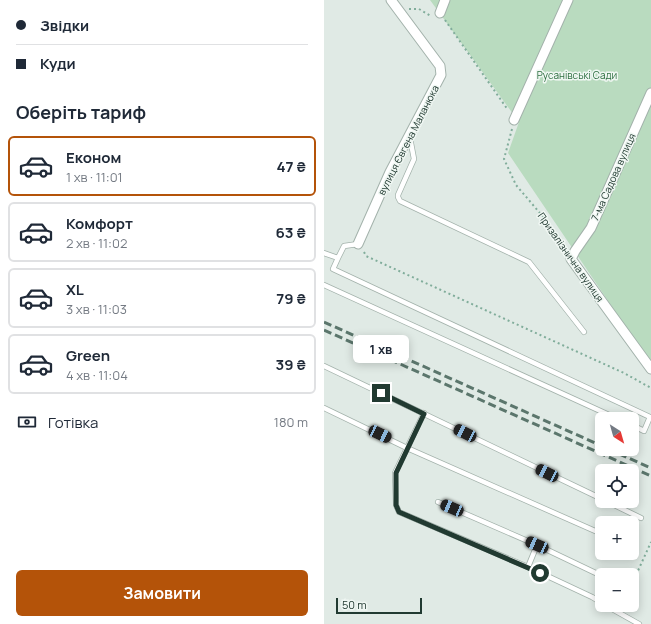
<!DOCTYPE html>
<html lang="uk">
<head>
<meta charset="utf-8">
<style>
	body { margin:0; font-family:Manrope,sans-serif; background:#f2f2f3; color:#1f2937; height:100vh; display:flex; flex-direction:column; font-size:15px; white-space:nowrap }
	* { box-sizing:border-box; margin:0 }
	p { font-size:13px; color:#747a83 }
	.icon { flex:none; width:22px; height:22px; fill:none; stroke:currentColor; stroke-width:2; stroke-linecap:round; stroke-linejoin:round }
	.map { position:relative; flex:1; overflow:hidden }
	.sheet { display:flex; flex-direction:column; background:#fff; width:324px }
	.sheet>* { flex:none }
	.guide { display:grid; align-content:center; height:88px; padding:0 16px; background:#fff }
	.needle { width:26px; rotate:143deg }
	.tools { position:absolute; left:271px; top:412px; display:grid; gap:8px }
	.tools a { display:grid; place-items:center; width:44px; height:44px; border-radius:6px; background:#fff; box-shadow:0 2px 10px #0003; font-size:20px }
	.scale { position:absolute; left:12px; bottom:10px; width:86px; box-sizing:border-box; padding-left:4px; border:2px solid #213a31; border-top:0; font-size:11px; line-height:14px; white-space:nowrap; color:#213a31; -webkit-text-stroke:3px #f0f7f3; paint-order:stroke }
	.end { position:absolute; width:18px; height:18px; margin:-9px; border:5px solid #213a31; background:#fff; box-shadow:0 0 0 2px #fff }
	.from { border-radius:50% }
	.bubble { position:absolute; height:28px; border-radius:6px; background:#fff; box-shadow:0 2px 10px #0003; font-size:13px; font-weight:700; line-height:28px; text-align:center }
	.car { position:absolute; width:12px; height:24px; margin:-12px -6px; border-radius:5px; box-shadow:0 0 3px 1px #0007; background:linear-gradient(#222 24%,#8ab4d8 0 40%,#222 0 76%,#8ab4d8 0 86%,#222 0) }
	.guide b { display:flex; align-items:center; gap:14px; height:38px; font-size:15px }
	.guide b+b { border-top:1px solid #e0e1e3 }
	.guide i { width:10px; height:10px; background:#1f2937 }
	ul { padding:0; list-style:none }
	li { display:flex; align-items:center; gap:12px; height:60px; margin:0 8px 6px; padding:0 8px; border:2px solid #e0e1e3; border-radius:6px }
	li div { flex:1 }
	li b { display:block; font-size:15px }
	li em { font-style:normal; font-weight:700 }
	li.selected { border-color:#b45309 }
	li>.icon { width:36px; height:36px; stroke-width:1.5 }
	h2 { padding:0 16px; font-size:18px; line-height:48px }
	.pay { display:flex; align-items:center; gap:10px; height:44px; padding:0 16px; font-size:15px }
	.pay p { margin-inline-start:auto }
	.primary-button { display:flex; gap:8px; margin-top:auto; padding:8px 16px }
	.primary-button a { flex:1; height:46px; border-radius:6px; background:#b45309; color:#fff; font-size:16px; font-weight:700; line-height:46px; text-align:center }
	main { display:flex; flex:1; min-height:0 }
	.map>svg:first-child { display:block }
	.green { fill:#b9dbbf }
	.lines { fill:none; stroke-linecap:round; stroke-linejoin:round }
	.lane-casing { stroke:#a3b2ab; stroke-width:6 }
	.street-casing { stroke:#a3b2ab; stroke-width:11 }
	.path { stroke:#81ad9b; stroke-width:2; stroke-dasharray:2 3; stroke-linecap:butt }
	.lane { stroke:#fff; stroke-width:4.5 }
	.street { stroke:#fff; stroke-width:9 }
	.rail { stroke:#5b766c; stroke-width:3; stroke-dasharray:8 4; stroke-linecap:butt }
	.route { stroke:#213a31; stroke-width:5 }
	.labels { text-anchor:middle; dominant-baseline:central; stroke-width:3; stroke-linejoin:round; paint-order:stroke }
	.park-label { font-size:10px; fill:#2d6f40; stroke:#f0f7f3 }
	.street-label { font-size:10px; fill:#213a31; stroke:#f0f7f3 }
</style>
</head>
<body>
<main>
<section class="sheet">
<div class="guide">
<b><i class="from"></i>Звідки</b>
<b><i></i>Куди</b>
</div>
<h2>Оберіть тариф</h2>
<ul>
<li class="selected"><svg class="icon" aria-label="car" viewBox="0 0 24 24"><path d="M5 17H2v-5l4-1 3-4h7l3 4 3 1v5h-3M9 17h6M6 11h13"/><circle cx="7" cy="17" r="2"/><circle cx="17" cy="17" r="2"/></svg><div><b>Економ</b><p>1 хв · 11:01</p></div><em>47 ₴</em></li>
<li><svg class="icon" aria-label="car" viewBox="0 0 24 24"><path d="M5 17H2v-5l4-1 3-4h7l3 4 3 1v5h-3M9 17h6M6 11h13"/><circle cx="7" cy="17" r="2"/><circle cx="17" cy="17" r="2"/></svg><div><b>Комфорт</b><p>2 хв · 11:02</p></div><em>63 ₴</em></li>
<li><svg class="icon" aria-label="car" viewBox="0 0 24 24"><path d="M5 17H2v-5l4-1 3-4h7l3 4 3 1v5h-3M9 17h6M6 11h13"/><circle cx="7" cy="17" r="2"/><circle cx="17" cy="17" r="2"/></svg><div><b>XL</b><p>3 хв · 11:03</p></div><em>79 ₴</em></li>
<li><svg class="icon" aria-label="car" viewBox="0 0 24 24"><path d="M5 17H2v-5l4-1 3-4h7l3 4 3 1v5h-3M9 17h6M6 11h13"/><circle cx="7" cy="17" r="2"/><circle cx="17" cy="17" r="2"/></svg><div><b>Green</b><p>4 хв · 11:04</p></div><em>39 ₴</em></li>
</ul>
<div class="pay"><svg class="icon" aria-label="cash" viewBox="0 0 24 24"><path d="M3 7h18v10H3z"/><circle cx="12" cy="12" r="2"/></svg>Готівка<p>180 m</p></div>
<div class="primary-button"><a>Замовити</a></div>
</section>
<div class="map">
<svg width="327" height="624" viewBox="0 0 327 624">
	<rect width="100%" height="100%" fill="#e0eae5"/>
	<path class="green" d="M106,0H327V360L322,357L184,153L195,122Z"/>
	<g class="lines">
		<defs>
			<path id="lane" d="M86,138L90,159L74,195V197L76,201L205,262L260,332
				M0,253L14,258L20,246L34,244
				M14,258L9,269L326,417L320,431L308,425
				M0,285L294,419
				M0,366L278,499
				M0,408L83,448L278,534
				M100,413L71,473L72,505L75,512L204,567L268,597L278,603
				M282,501L317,518
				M114,502L213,545L278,576
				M308,547L310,548
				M204,567L213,545
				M281,605L315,624"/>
			<path id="street" d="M116,13L121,0
				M327,93L267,228L251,251L247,259L327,369
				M190,120L244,0
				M34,244L66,172L117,75L116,66L67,0"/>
		</defs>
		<use href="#lane" class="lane-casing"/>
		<use href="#street" class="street-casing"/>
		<path class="path" d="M85,9H95L107,16
			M121,20L184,110
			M188,129L180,159L192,185L221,219L227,232L241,250
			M40,252L42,256L300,373L327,388
			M308,584L327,542"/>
		<use href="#lane" class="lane"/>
		<use href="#street" class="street"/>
		<path class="rail" d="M0,322L278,446
			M0,330L327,476
			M284,449L327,468"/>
	</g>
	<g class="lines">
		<path class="route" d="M57,393L100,414L72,473V505L75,512L216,573"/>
	</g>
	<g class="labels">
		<g class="park-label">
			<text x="253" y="75">Русанівські Сади</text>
		</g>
		<g class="street-label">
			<text transform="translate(84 140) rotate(-63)">вулиця Євгена Маланюка</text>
			<text transform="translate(289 177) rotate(-66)">7-ма Садова вулиця</text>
			<text transform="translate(247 257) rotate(55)">Призалізнична вулиця</text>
		</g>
	</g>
</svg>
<div class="tools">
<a><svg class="needle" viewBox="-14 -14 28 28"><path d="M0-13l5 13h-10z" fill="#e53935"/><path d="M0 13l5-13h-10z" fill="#747a83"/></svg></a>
<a><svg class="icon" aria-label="locate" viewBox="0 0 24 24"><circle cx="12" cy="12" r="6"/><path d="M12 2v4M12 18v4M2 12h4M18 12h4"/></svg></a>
<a>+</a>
<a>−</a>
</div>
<div class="scale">50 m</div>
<i class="end from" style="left:216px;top:573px"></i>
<i class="end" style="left:57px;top:393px"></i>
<div class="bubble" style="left:29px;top:335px;width:56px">1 хв</div>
<i class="car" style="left:141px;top:433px;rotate:296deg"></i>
<i class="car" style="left:56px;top:434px;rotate:115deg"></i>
<i class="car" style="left:223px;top:473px;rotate:296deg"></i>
<i class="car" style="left:128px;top:508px;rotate:293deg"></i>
<i class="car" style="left:213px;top:545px;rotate:294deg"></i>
</div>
</main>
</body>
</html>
